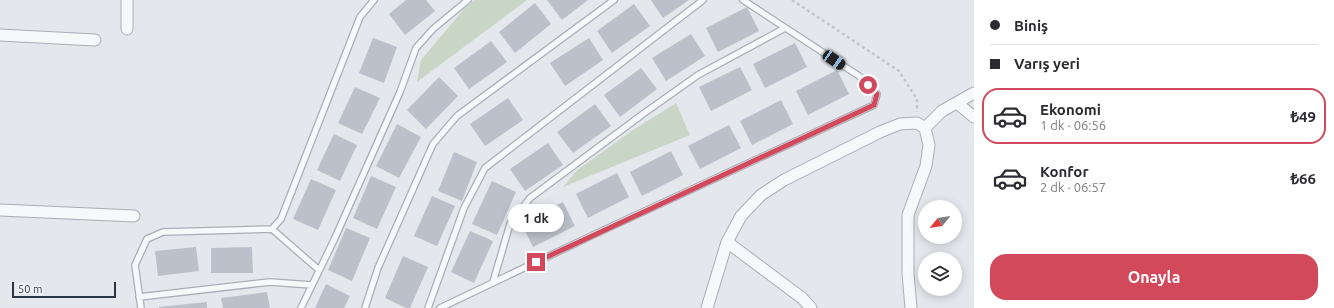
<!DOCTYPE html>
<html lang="tr">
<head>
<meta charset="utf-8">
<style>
	body { margin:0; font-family:Ubuntu,sans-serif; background:#f2f2f3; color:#2b2b33; height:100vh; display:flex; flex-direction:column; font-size:15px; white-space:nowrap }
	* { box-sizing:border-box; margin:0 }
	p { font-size:13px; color:#7c7c81 }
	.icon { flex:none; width:22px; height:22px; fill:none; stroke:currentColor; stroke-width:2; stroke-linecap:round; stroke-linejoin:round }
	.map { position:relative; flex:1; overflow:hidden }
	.side { display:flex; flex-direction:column; background:#fff; width:360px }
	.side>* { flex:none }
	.hud { display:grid; align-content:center; height:88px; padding:0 16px; background:#fff }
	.needle { width:26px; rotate:240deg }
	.buttons { position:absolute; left:918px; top:200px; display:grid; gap:8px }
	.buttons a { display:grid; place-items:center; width:44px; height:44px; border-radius:50%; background:#fff; box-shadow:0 2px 10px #0003; font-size:20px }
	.scale { position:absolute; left:12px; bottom:10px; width:104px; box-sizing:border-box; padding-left:4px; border:2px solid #2b3445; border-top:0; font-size:11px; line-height:14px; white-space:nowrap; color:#2b3445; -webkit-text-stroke:3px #f4f6f9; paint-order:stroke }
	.end { position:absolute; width:18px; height:18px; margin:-9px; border:5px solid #d1495b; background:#fff; box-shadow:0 0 0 2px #fff }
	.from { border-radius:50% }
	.bubble { position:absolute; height:28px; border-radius:14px; background:#fff; box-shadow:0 2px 10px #0003; font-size:13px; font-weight:700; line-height:28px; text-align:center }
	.car { position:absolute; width:12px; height:24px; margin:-12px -6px; border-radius:5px; box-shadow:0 0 3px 1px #0007; background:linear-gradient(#222 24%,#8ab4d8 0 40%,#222 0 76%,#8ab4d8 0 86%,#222 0) }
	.hud b { display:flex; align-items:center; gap:14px; height:38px; font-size:15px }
	.hud b+b { border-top:1px solid #e1e1e2 }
	.hud i { width:10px; height:10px; background:#2b2b33 }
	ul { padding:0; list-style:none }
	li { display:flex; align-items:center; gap:12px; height:56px; margin:0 8px 6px; padding:0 8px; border:2px solid transparent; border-radius:16px }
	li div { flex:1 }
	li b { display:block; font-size:15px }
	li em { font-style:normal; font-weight:700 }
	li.current { border-color:#d1495b }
	li>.icon { width:36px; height:36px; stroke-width:1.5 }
	.cta { display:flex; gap:8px; margin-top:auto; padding:8px 16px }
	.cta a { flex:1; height:46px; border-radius:16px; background:#d1495b; color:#fff; font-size:16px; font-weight:700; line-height:46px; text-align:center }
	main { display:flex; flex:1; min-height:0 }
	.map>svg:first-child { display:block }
	.green { fill:#c9d6c5 }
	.building { fill:#bbc0ca }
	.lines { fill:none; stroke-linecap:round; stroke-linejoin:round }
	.service-casing { stroke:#a9aeb7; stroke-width:8 }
	.minor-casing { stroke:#a9aeb7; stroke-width:13 }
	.path { stroke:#c2c5cb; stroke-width:2.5; stroke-dasharray:3 3; stroke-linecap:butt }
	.service { stroke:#f7f8fa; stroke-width:5.5 }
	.minor { stroke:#f7f8fa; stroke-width:11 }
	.route { stroke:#d1495b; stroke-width:5 }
</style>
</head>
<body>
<main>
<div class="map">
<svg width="974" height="308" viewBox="0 0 974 308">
	<rect width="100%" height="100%" fill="#e4e7ec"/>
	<path class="green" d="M475,0H527L417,82L421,60L464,9Z
		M676,103L690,135L563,187L576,171L633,130Z"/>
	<path class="building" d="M406,0H426L435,11L405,35L389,14Z
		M547,0H588L562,20Z
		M651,0H689L663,18Z
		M535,3L551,24L515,53L499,32Z
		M634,4L650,26L612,53L597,31Z
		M747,7L759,31L718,52L706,28Z
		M691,34L705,56L666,81L652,58Z
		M373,38L397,47L384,83L359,73Z
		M589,38L603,60L565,86L550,63Z
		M491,41L507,62L469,89L454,68Z
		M795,43L807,67L765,88L753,64Z
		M740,67L752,90L711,111L699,87Z
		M641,68L657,89L620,117L604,95Z
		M837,70L849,94L808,115L796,91Z
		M439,77L458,96L426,129L407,110Z
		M355,87L380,98L362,134L338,123Z
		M508,98L523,120L485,146L470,124Z
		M781,100L793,124L752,145L740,121Z
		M595,104L611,126L573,153L557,132Z
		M397,124L421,137L399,178L376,166Z
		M729,125L741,148L700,169L688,146Z
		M334,134L357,145L340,181L317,170Z
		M548,143L563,165L525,191L510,169Z
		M671,151L683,175L642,196L630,172Z
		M454,152L477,162L462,201L438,191Z
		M617,173L629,197L588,218L576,194Z
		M371,176L396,187L377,229L353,218Z
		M311,179L336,190L318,230L293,219Z
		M492,181L516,192L497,235L472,224Z
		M432,196L455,206L437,246L414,236Z
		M563,202L575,226L533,247L521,223Z
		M346,228L370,238L352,281L328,270Z
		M470,231L493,241L474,283L451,272Z
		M196,247L199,271L158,276L155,251Z
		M252,247L253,273H211V248Z
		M403,256L428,267L410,308H406L385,298Z
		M326,284L350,296L344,308H315Z
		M267,292L270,308H223L221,298Z
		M207,302V308H159V307Z"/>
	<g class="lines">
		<defs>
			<path id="service" d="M272,229L319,270
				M493,282L510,224L530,198L643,114L698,75L785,28
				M139,297L270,282L312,285
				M141,308L135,265L147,239L163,232L272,229L281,219L360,17L374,0
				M301,308L334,240L400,92L416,48L433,29L468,0
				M365,308L378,268L433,144L457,116L614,0
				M428,308L464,208L485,168L703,0
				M440,308L593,235L874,105L877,94L859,76L743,0"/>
			<path id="minor" d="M127,0V29
				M0,35L95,40
				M957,103L974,117
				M925,128L942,111L974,93
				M0,210L134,216
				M727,242L802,298L811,308
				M707,308L727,242L741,216L761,195L784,180L880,132L900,124L917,123L925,128L929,145L926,166L908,215V273L911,308"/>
		</defs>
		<use href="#service" class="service-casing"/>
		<use href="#minor" class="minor-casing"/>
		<path class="path" d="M792,0L899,71L917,99V112"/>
		<use href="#service" class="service"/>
		<use href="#minor" class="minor"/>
	</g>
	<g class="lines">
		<path class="route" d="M536,262L874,105L877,94L868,85"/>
	</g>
</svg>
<div class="buttons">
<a><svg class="needle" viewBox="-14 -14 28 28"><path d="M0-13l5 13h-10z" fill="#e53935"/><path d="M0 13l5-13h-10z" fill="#7c7c81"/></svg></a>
<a><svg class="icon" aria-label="layers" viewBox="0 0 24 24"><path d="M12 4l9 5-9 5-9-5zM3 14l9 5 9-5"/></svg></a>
</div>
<div class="scale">50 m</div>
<i class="end from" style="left:868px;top:85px"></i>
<i class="end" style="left:536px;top:262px"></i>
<div class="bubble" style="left:508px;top:204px;width:56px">1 dk</div>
<i class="car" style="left:834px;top:60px;rotate:124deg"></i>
</div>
<section class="side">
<div class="hud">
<b><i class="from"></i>Biniş</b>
<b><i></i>Varış yeri</b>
</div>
<ul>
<li class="current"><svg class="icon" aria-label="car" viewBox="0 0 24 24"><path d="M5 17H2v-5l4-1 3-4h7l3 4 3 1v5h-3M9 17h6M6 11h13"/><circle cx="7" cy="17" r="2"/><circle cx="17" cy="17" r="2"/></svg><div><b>Ekonomi</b><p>1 dk · 06:56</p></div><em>₺49</em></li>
<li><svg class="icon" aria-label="car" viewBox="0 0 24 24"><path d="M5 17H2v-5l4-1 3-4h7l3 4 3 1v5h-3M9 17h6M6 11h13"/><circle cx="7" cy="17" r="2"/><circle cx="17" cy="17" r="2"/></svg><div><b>Konfor</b><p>2 dk · 06:57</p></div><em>₺66</em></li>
</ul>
<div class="cta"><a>Onayla</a></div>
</section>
</main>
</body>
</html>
